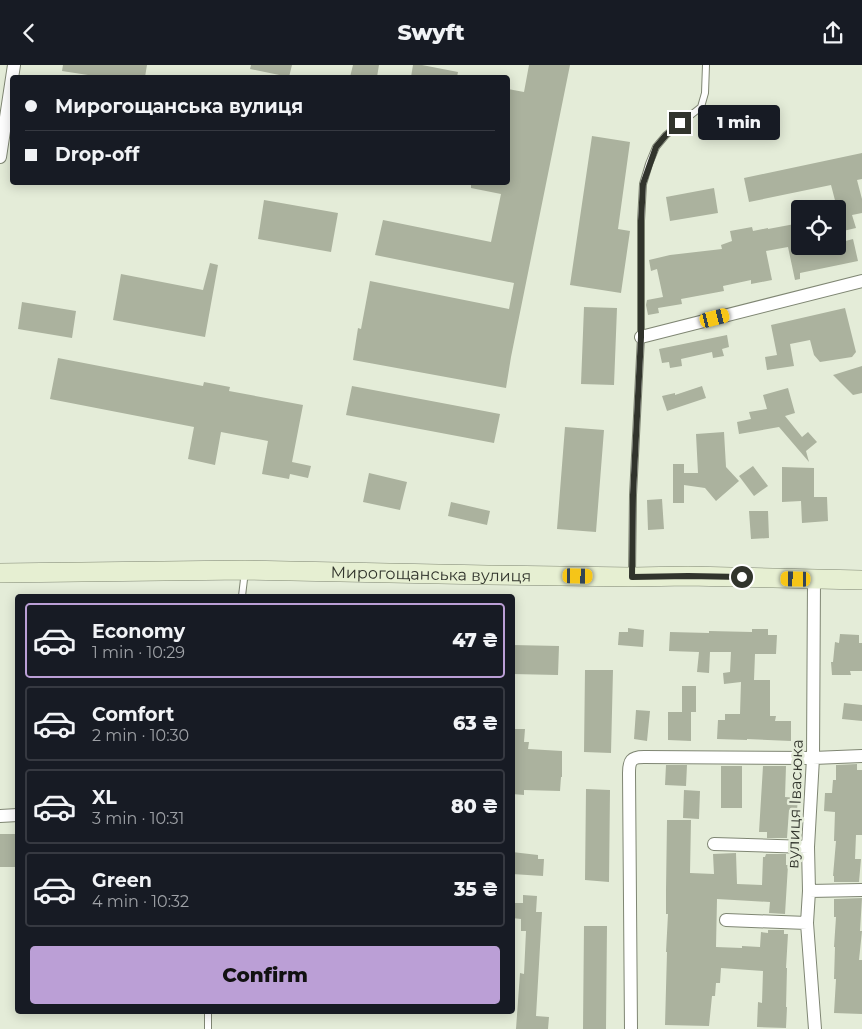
<!DOCTYPE html>
<html lang="en">
<head>
<meta charset="utf-8">
<style>
	body { margin:0; font-family:Montserrat,sans-serif; background:#20242c; color:#f1f3f6; height:100vh; display:flex; flex-direction:column; font-size:19px; white-space:nowrap }
	* { box-sizing:border-box; margin:0 }
	p { font-size:16px; color:#9ea1a6 }
	.icon { flex:none; width:28px; height:28px; fill:none; stroke:currentColor; stroke-width:2; stroke-linecap:round; stroke-linejoin:round }
	.map { position:relative; flex:1; overflow:hidden }
	.details { position:absolute; left:15px; top:529px; width:500px; height:420px; display:flex; flex-direction:column; background:#171b24; border-radius:5px; box-shadow:0 2px 12px #0003 }
	.details>* { flex:none }
	.guide { position:absolute; left:10px; top:10px; width:500px; height:110px; border-radius:5px; box-shadow:0 2px 12px #0003; display:grid; align-content:center; height:110px; padding:0 15px; background:#171b24 }
	.fabs { position:absolute; left:791px; top:135px; display:grid; gap:10px }
	.fabs a { display:grid; place-items:center; width:55px; height:55px; border-radius:5px; background:#171b24; box-shadow:0 2px 12px #0003; font-size:25px }
	.end { position:absolute; width:22px; height:22px; margin:-11px; border:6px solid #31342c; background:#fff; box-shadow:0 0 0 2px #fff }
	.from { border-radius:50% }
	.bubble { position:absolute; height:35px; border-radius:5px; background:#171b24; box-shadow:0 2px 12px #0003; font-size:16px; font-weight:800; line-height:35px; text-align:center }
	.car { position:absolute; width:15px; height:30px; margin:-15px -8px; border-radius:6px; box-shadow:0 0 4px 1px #0007; background:linear-gradient(#f5c518 24%,#345 0 40%,#f5c518 0 76%,#345 0 86%,#f5c518 0) }
	.guide b { display:flex; align-items:center; gap:18px; height:48px; font-size:19px }
	.guide b+b { border-top:1px solid #363941 }
	.guide i { width:12px; height:12px; background:#f1f3f6 }
	ul { padding:9px 0 0; list-style:none }
	li { display:flex; align-items:center; gap:15px; height:75px; margin:0 10px 8px; padding:0 5px; border:2px solid #363941; border-radius:5px }
	li div { flex:1 }
	li b { display:block; font-size:19px }
	li em { font-style:normal; font-weight:800 }
	li.active { border-color:#bb9fd6 }
	li>.icon { width:45px; height:45px; stroke-width:1.5 }
	.cta { display:flex; gap:10px; margin-top:auto; padding:10px 15px }
	.cta a { flex:1; height:58px; border-radius:5px; background:#bb9fd6; color:#111; font-size:20px; font-weight:800; line-height:58px; text-align:center }
	header { display:flex; justify-content:space-between; align-items:center; height:65px; padding:0 15px; background:#171b24; font-size:22px; font-weight:800 }
	.map>svg:first-child { display:block }
	.building { fill:#abb29e }
	.lines { fill:none; stroke-linecap:round; stroke-linejoin:round }
	.service-casing { stroke:#7f8673; stroke-width:8 }
	.minor-casing { stroke:#7f8673; stroke-width:14 }
	.secondary-casing { stroke:#7f8673; stroke-width:20 }
	.service { stroke:#fff; stroke-width:6 }
	.minor { stroke:#fff; stroke-width:12 }
	.secondary { stroke:#e6efd2; stroke-width:19 }
	.route { stroke:#31342c; stroke-width:6 }
	.labels { text-anchor:middle; dominant-baseline:central; stroke-width:5; stroke-linejoin:round; paint-order:stroke }
	.street-label { font-size:16px; fill:#31342c; stroke:#e4ecd8 }
</style>
</head>
<body>
<header><svg class="icon" aria-label="back" viewBox="0 0 24 24"><path d="M15 5l-7 7 7 7"/></svg>Swyft<svg class="icon" aria-label="share" viewBox="0 0 24 24"><path d="M12 15V3M7 8l5-5 5 5M5 13v7h14v-7"/></svg></header>
<div class="map">
<svg width="862" height="964" viewBox="0 0 862 964">
	<rect width="100%" height="100%" fill="#e4ecd8"/>
	<path class="building" d="M63,0H147L145,12H101L62,6Z
		M251,0H292L289,12L250,4Z
		M353,0H379L377,12H350Z
		M413,0H422L458,7L457,12H411Z
		M529,0H570L511,292L506,323L353,295L358,263L361,264L370,216L509,244L514,218L375,190L383,155L491,177L501,129L471,123V118H508V24L524,27Z
		M592,71L630,77L618,164L630,166L621,228L570,220Z
		M862,88V114L857,115L862,134V148L852,150L856,163L843,166L831,120L749,137L744,113Z
		M714,123L718,148L670,156L666,132Z
		M264,135L338,148L331,187L258,174Z
		M800,158V184L806,182V186L831,181H838V178L853,174L858,196L800,208V214L795,215L788,182L766,186L772,215L751,219V215L723,221L724,226L681,234L682,239L658,243L659,248L648,250L646,240L647,235L663,232L657,204L651,206L649,195L670,190L722,184L721,180L732,176L730,166L752,162L753,166L768,163V164Z
		M210,198L218,200L205,272L113,255L121,209L203,225Z
		M22,237L76,246L72,273L18,264Z
		M584,242L617,243L614,320L581,319Z
		M845,243L856,287L852,292L820,297L814,290L810,275L790,279L794,301L767,305L765,292L777,290L771,260Z
		M727,270L729,282L722,284L724,291L713,293L712,287L681,294L682,301L670,303L669,297L662,298L659,284Z
		M58,293L203,321L204,317L230,322L229,326L303,340L292,397L311,401L308,413L290,409L289,414L262,409L268,376L221,367L215,400L188,394L194,362L50,334Z
		M862,301V328L853,330L833,310Z
		M352,321L500,349L494,378L346,350Z
		M702,321L706,333L667,346L662,331L675,328V330Z
		M788,323L795,348L785,351L802,372L808,367L817,377L806,386L809,397L779,362L739,369L737,357L751,354L749,347L767,344L763,330Z
		M565,362L604,365L596,467L557,464Z
		M724,367L726,402L739,416L716,436L705,423L684,420V438H673V399H684V408H698L696,369Z
		M753,401L768,421L754,431L739,411Z
		M782,402L814,403V432H827L828,456L802,458L801,436L782,437Z
		M369,408L407,417L400,445L363,437Z
		M662,434L664,464L648,465L647,435Z
		M451,437L490,446L487,460L448,451Z
		M749,446H768L769,473L751,474Z
		M628,563L644,565L643,582L618,580L619,567H628Z
		M752,564H768V570H777L776,589H755L754,615H770V651H776L775,656H791V676L747,674V675L717,674L718,655H725V649H740L741,617L724,619L723,608L730,607L731,587H710L709,608L697,607L699,587L669,586L670,567L709,568V566L752,567Z
		M840,569L859,570V578H862V606H850L851,610H832L831,597H833L835,577L839,578Z
		M512,580L559,581L558,610L512,609Z
		M585,605H613L611,688L584,687Z
		M682,621H696V647H691V676L668,675V647H682Z
		M844,638L862,640V656L842,654Z
		M636,645L650,646L647,676L634,674Z
		M512,664H525L524,677H529L528,684L562,686V712H561L560,726L524,725V730L512,729Z
		M857,699V705H862V770H856L855,794H861L859,817H834V811H833L836,776H834L835,747L824,746L825,728H832L833,715H836V700Z
		M666,700H687L686,721L665,720Z
		M721,701H742V743H721Z
		M763,701H786L785,732L798,733L797,745H789L787,773H767V767H759Z
		M586,724L610,725L609,817L585,815Z
		M684,725L700,726L699,754L683,753Z
		M667,755H691L690,808L714,809L713,789L736,788L737,819L762,820L763,792H765L766,789H786V800H788L785,849L769,848L770,837L717,834L716,882L742,883V881L760,882L761,867L768,868V865H784V869H788L786,903H787L786,942H787L786,963L757,962L758,937L762,938L763,906L721,903L720,918H716L715,931H712L709,961L665,960L667,887H666L668,849H666V825Z
		M0,769H18V802H0Z
		M512,787L538,790V794H544L543,811L512,809Z
		M523,830L537,831L536,847H542L536,951L549,952L548,964H516L520,908L524,909L526,866H521V854L512,853V838H523Z
		M862,833L860,866H862L859,895H862V949L834,948L836,914H834L835,882H834L836,852H834V834Z
		M584,861H607L606,964H583Z"/>
	<g class="lines">
		<defs>
			<path id="service" d="M632,510L633,430L641,272V156L643,119L649,99L656,82L666,70L701,42L705,28L706,0
				M242,531L245,506
				M208,946V964"/>
			<path id="minor" d="M0,92L14,0
				M641,272L862,216
				M814,514L813,693L808,782L809,826L807,858L815,964
				M0,751L18,750
				M714,779L808,782
				M809,826L862,825
				M726,855L807,858
				M631,964L629,708C629,696 631,692 644,692L813,693L862,691"/>
			<g id="secondary">
				<path id="s1" d="M0,508L245,505L488,510L632,512L688,511L862,515"/>
			</g>
		</defs>
		<use href="#service" class="service-casing"/>
		<use href="#minor" class="minor-casing"/>
		<use href="#secondary" class="secondary-casing"/>
		<use href="#service" class="service"/>
		<use href="#minor" class="minor"/>
		<use href="#secondary" class="secondary"/>
	</g>
	<g class="lines">
		<path class="route" d="M680,58L666,70L656,82L643,119L641,156V272L633,430L632,512L688,511L742,512"/>
	</g>
	<g class="labels">
		<g class="street-label">
			<text stroke="none"><textPath href="#s1" startOffset="431">Мирогощанська вулиця</textPath></text>
			<text transform="translate(795 739) rotate(-88)">вулиця Івасюка</text>
		</g>
	</g>
</svg>
<div class="fabs">
<a><svg class="icon" aria-label="locate" viewBox="0 0 24 24"><circle cx="12" cy="12" r="6"/><path d="M12 2v4M12 18v4M2 12h4M18 12h4"/></svg></a>
</div>
<i class="end from" style="left:742px;top:512px"></i>
<i class="end" style="left:680px;top:58px"></i>
<div class="bubble" style="left:698px;top:40px;width:82px">1 min</div>
<i class="car" style="left:715px;top:253px;rotate:76deg"></i>
<i class="car" style="left:578px;top:511px;rotate:91deg"></i>
<i class="car" style="left:796px;top:514px;rotate:271deg"></i>
<div class="guide">
<b><i class="from"></i>Мирогощанська вулиця</b>
<b><i></i>Drop-off</b>
</div>
<section class="details">
<ul>
<li class="active"><svg class="icon" aria-label="car" viewBox="0 0 24 24"><path d="M5 17H2v-5l4-1 3-4h7l3 4 3 1v5h-3M9 17h6M6 11h13"/><circle cx="7" cy="17" r="2"/><circle cx="17" cy="17" r="2"/></svg><div><b>Economy</b><p>1 min · 10:29</p></div><em>47 ₴</em></li>
<li><svg class="icon" aria-label="car" viewBox="0 0 24 24"><path d="M5 17H2v-5l4-1 3-4h7l3 4 3 1v5h-3M9 17h6M6 11h13"/><circle cx="7" cy="17" r="2"/><circle cx="17" cy="17" r="2"/></svg><div><b>Comfort</b><p>2 min · 10:30</p></div><em>63 ₴</em></li>
<li><svg class="icon" aria-label="car" viewBox="0 0 24 24"><path d="M5 17H2v-5l4-1 3-4h7l3 4 3 1v5h-3M9 17h6M6 11h13"/><circle cx="7" cy="17" r="2"/><circle cx="17" cy="17" r="2"/></svg><div><b>XL</b><p>3 min · 10:31</p></div><em>80 ₴</em></li>
<li><svg class="icon" aria-label="car" viewBox="0 0 24 24"><path d="M5 17H2v-5l4-1 3-4h7l3 4 3 1v5h-3M9 17h6M6 11h13"/><circle cx="7" cy="17" r="2"/><circle cx="17" cy="17" r="2"/></svg><div><b>Green</b><p>4 min · 10:32</p></div><em>35 ₴</em></li>
</ul>
<div class="cta"><a>Confirm</a></div>
</section>
</div>
</body>
</html>
